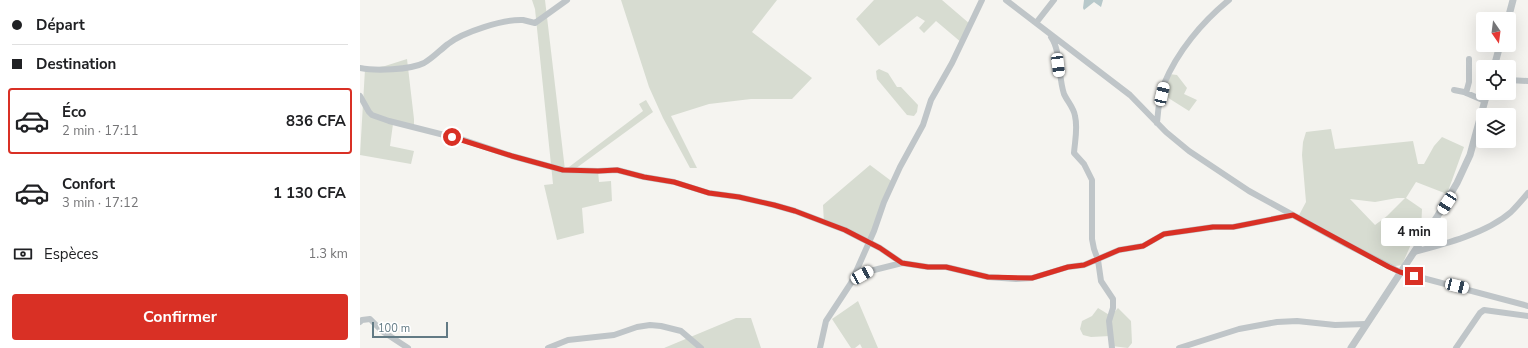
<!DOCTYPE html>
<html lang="fr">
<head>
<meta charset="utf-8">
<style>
	body { margin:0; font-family:"Nunito Sans",sans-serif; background:#f2f2f2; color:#202124; height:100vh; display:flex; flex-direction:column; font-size:15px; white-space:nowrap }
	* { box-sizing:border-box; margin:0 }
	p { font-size:13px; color:#757577 }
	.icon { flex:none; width:22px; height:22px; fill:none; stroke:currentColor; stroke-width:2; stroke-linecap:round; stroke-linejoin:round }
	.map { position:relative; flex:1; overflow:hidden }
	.panel { display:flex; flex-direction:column; background:#fff; width:360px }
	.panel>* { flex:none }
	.banner { display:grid; align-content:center; height:88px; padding:0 12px; background:#fff }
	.needle { width:26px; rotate:166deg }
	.fabs { position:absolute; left:1116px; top:12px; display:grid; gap:8px }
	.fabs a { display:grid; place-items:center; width:40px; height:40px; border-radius:4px; background:#fff; box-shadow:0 4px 16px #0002; font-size:20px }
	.scale { position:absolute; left:12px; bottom:10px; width:76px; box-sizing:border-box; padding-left:4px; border:2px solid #627a84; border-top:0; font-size:11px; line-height:14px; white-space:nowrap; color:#627a84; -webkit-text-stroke:3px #fff; paint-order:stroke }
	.end { position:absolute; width:18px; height:18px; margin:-9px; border:5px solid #d93025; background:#fff; box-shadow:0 0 0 2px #fff }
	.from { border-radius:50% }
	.bubble { position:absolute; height:28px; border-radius:4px; background:#fff; box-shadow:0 4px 16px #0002; font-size:13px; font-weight:700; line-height:28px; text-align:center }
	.car { position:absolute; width:12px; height:24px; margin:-12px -6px; border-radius:5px; box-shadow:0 0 3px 1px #0007; background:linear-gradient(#fff 24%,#345 0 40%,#fff 0 76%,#345 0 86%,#fff 0) }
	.banner b { display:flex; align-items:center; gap:14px; height:38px; font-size:15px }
	.banner b+b { border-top:1px solid #e0e0e0 }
	.banner i { width:10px; height:10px; background:#202124 }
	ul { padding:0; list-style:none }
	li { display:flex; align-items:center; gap:12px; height:66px; margin:0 8px 6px; padding:0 4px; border:2px solid transparent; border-radius:4px }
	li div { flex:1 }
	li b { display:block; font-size:15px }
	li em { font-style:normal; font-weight:700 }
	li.current { border-color:#d93025 }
	li>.icon { width:36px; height:36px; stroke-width:1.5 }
	.pay { display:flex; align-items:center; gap:10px; height:44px; padding:0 12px; font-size:15px }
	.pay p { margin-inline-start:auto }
	.cta { display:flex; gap:8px; margin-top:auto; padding:8px 12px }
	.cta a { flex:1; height:46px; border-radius:4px; background:#d93025; color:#fff; font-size:16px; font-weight:700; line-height:46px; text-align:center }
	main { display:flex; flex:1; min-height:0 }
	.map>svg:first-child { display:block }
	.green { fill:#d7dcd1; fill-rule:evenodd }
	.water { fill:#b7c8ca }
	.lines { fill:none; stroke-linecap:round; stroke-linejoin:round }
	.minor { stroke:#bfc5c8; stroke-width:6 }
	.tertiary { stroke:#bfc5c8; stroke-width:7 }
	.route { stroke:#d93025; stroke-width:5 }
</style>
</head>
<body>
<main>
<section class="panel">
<div class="banner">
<b><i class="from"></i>Départ</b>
<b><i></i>Destination</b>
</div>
<ul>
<li class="current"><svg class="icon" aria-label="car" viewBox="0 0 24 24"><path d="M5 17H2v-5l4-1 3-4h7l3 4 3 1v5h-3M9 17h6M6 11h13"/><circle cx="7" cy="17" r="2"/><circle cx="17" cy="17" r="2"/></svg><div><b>Éco</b><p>2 min · 17:11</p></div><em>836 CFA</em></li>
<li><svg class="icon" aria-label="car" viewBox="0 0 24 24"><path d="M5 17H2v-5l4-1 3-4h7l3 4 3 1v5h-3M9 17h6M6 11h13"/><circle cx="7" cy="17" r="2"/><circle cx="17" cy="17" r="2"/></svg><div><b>Confort</b><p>3 min · 17:12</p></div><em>1 130 CFA</em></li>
</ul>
<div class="pay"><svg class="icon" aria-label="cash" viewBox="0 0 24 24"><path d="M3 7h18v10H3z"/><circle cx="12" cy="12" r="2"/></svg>Espèces<p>1.3 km</p></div>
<div class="cta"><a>Confirmer</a></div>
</section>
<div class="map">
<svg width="1168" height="348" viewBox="0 0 1168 348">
	<rect width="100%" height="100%" fill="#f5f4f0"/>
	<path class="green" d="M172,0H185L205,170L283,111L279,104L286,100L293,112L215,169L238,171L239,182L251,181L252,201L222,208L224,233L197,240L184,185L193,184L175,9Z
		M261,0H417L392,32L452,78L432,99H391L349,104L311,116L337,168H330L303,118L289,87Z
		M514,0H582L610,24L602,43L576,21L564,33L559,28L565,21L557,16L519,46L496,19Z
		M47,59L54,119V129L33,124L30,146L54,151L51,164L0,155L5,69L25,66Z
		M519,69L528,73L537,87H541L558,105L557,112L554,116L547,115L517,79L516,71Z
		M809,74L817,75L827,88L824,94L837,100L829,111L802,94Z
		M971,129L975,149L1053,141L1058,164H1064L1074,146L1082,137L1104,147L1087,194L1056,182L1046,198L1062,209L1061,230L1059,238L1052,242L1042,265L1029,267L938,217L946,202L942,155L943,142L946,132ZM1037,198H1045L1027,216L1015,225L990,199L1015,202Z
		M510,165L534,183L509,243L464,223L463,205Z
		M498,301L518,348H502L500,344L495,348H491L472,319Z
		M738,308L751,316L758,308L771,321L772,343L768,348L752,346L750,336L731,337L723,335L720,329L722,321L732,316Z
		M376,318H391L401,348H304Z"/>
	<path class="water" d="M724,0H743L741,7L734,2L724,10L723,8Z"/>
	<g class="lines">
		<path class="minor" d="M646,0L770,95L806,132L829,151L889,191L986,244L1040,272L1168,306
			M676,23L694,0
			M691,37C701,51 698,76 704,94C707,101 714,108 715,116C718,128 715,140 714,153L724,164L732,180V239L734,249L738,260L741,281L753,299V308L749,321L752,348
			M0,68C15,71 50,70 64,63C73,58 80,50 88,44C103,32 144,19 163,20C167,21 171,22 175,23L207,0
			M1149,80L1168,81
			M1094,90L1104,92L1125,101
			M1106,93L1109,82V59
			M0,96L9,112L12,115L29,121L104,140L152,156L203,170L238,171L257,170L284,177L314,182L349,193L379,197L414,205L435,211L485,230L520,248L542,263L568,267H586L628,277L656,279L672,278L708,267L724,265L759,250L783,246L804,234L853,227H873L933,215
			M797,123C798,111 799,96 804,84C817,52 842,22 869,0
			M1054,252C1085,244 1127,233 1151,212C1157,206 1163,199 1168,193
			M491,283L514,231L524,202L540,167L563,125L571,100L592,63L622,0
			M0,322L2,320L10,319L22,331L48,348
			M188,348L208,340L254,335L277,327L290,325L301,326L321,331L341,348
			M460,348L466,321L491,283L510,271L542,263
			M819,348L879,329L917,322L937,321L975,325L1006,324
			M1096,348L1120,313L1124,310L1168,316"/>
		<path class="tertiary" d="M1148,19L1153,0
			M1134,67L1140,45
			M991,348L1077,217L1097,183L1110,155L1127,93"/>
	</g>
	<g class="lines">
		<path class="route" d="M92,137L152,156L203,170L238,171L257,170L284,177L314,182L349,193L379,197L414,205L435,211L485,230L520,248L542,263L568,267H586L628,277L672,278L708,267L724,265L759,250L783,246L804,234L853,227H873L933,215L1029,267L1040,272L1054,276"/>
	</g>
</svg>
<div class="fabs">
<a><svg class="needle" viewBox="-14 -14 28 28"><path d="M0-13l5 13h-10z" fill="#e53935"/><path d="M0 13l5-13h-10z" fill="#757577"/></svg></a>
<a><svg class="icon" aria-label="locate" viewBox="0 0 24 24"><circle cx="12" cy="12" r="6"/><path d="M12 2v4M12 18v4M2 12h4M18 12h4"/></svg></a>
<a><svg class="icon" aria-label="layers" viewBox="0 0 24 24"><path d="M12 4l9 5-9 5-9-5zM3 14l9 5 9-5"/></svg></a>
</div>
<div class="scale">100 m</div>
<i class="end from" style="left:92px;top:137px"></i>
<i class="end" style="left:1054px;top:276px"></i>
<div class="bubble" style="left:1021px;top:218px;width:66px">4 min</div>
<i class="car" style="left:698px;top:65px;rotate:173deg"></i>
<i class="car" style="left:802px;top:94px;rotate:13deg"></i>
<i class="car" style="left:1087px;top:203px;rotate:213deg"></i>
<i class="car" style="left:502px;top:275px;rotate:61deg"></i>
<i class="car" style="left:1097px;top:286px;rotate:104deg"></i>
</div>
</main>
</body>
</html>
